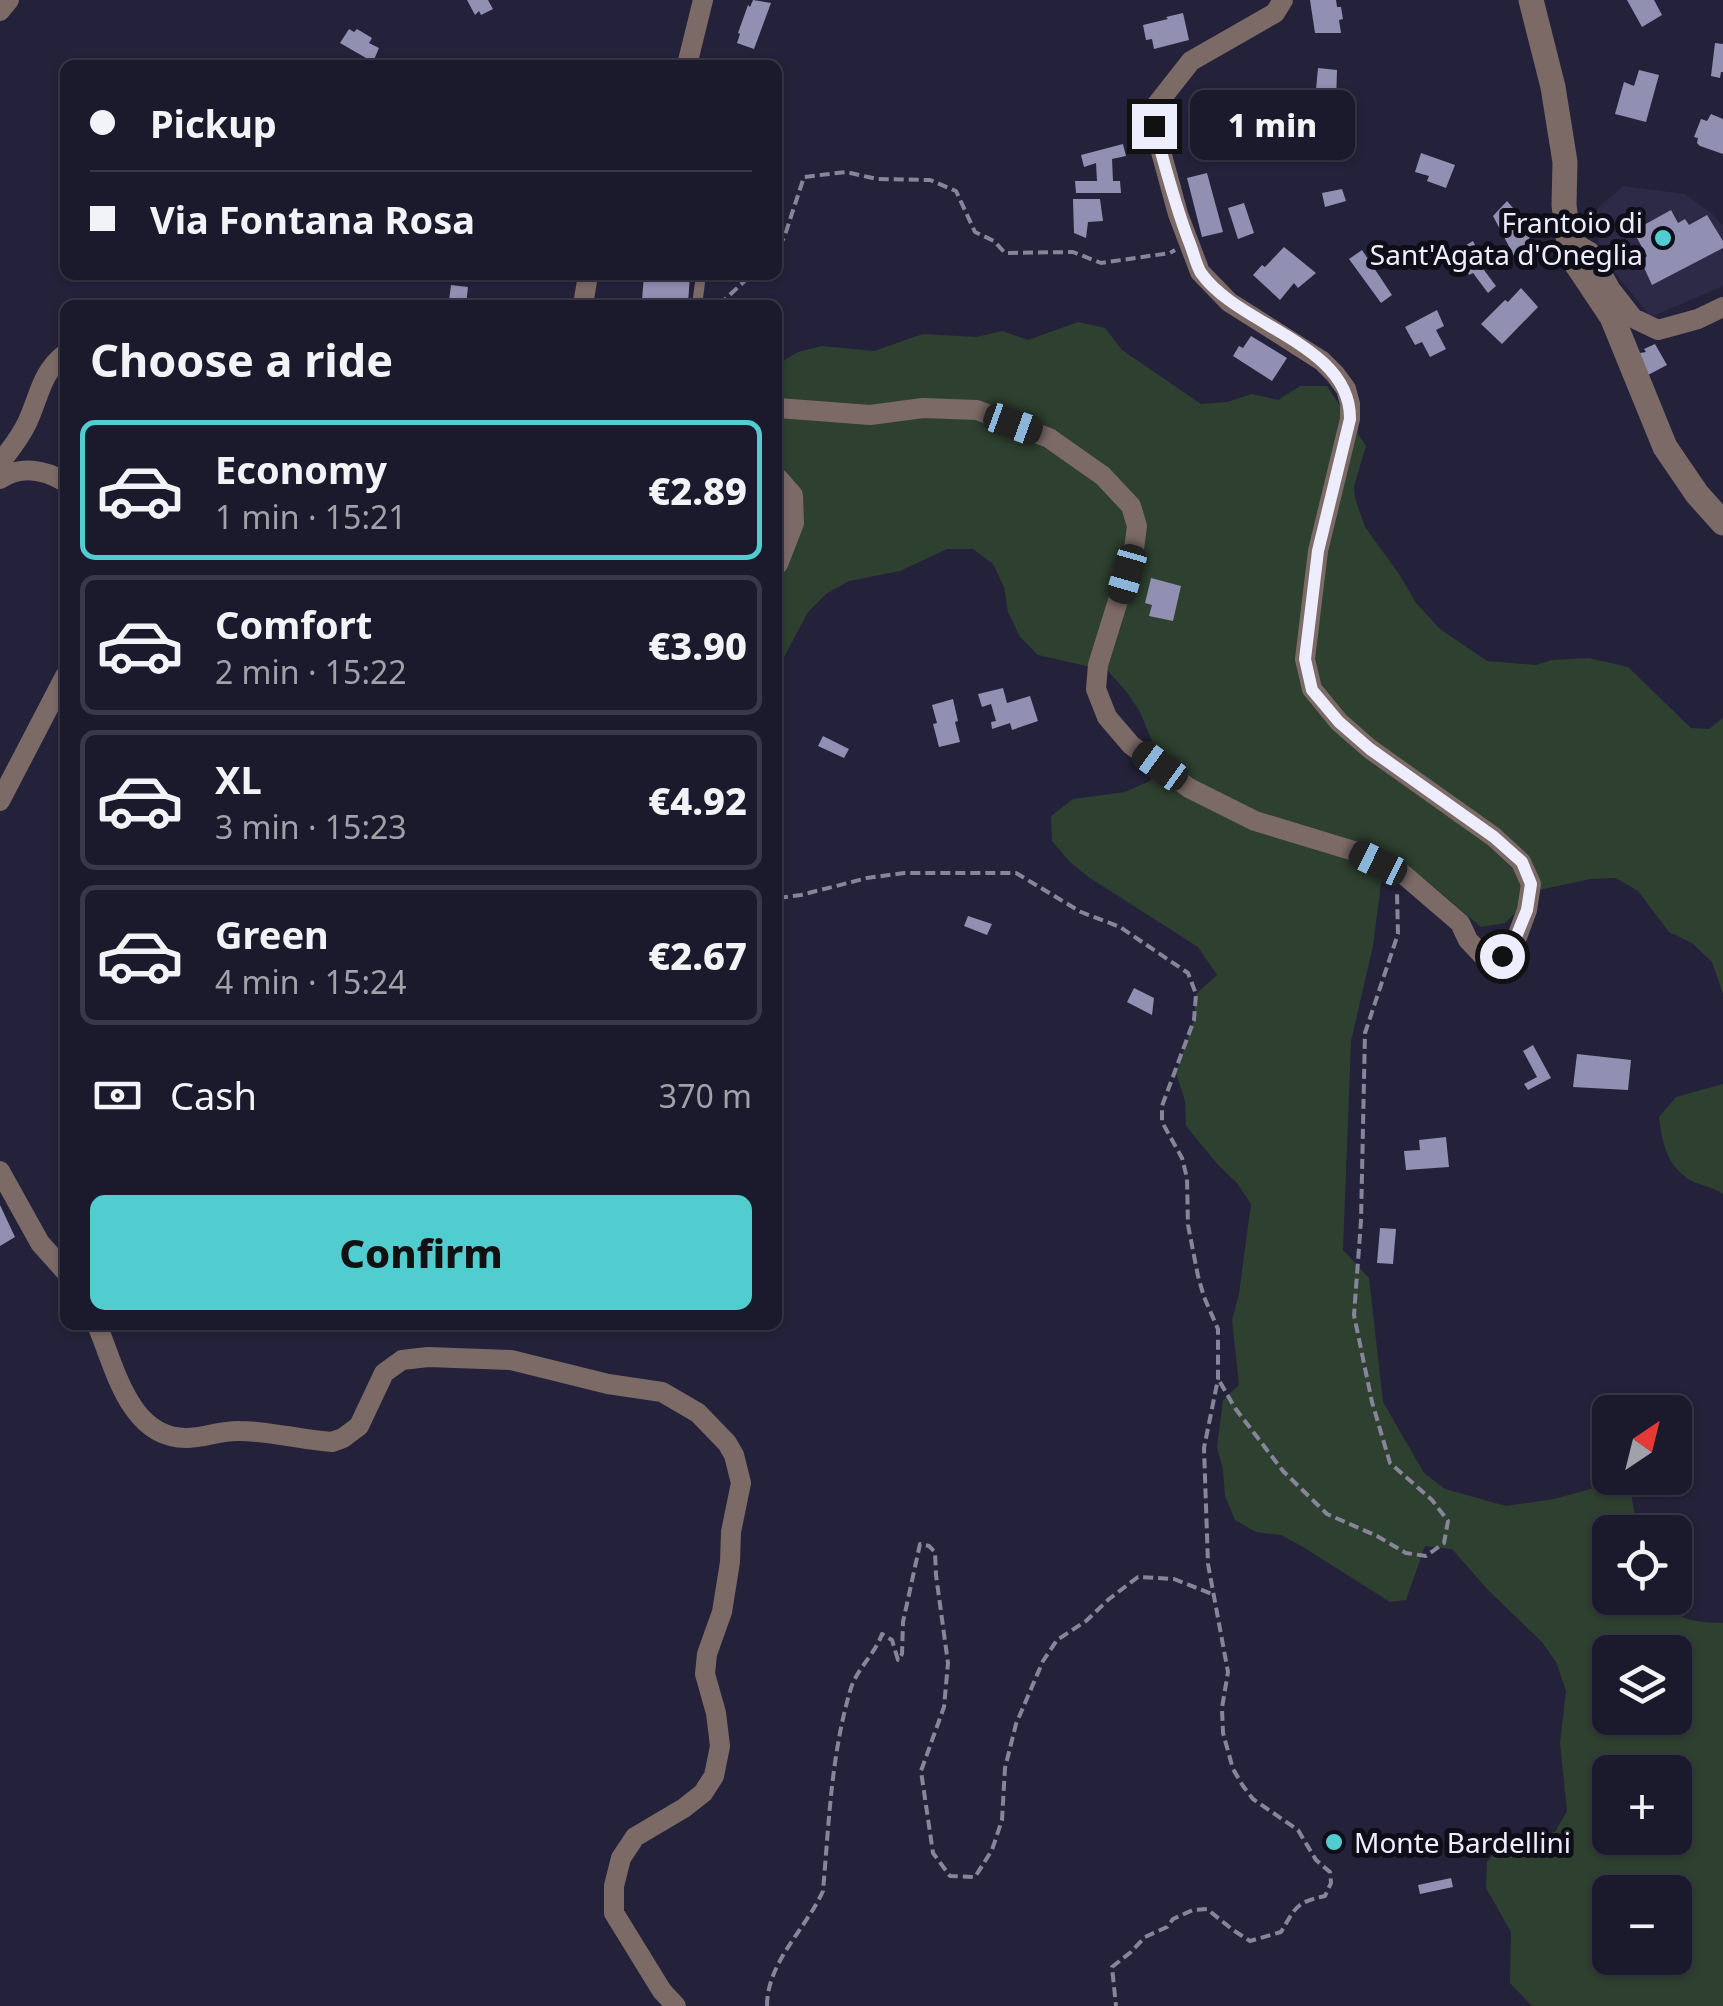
<!DOCTYPE html>
<html lang="en">
<head>
<meta charset="utf-8">
<style>
	body { margin:0; font-family:"Noto Sans",sans-serif; background:#242334; color:#f1f3f6; height:100vh; display:flex; flex-direction:column; font-size:38px; white-space:nowrap }
	* { box-sizing:border-box; margin:0 }
	p { font-size:32px; color:#a0a1a9 }
	.icon { flex:none; width:55px; height:55px; fill:none; stroke:currentColor; stroke-width:2; stroke-linecap:round; stroke-linejoin:round }
	.map { position:relative; flex:1; overflow:hidden }
	.side { position:absolute; left:60px; top:300px; width:722px; height:1030px; display:flex; flex-direction:column; background:#1b1a2c; border-radius:15px; box-shadow:0 2px 8px #0004,0 0 0 2px #393848 }
	.side>* { flex:none }
	.hud { position:absolute; left:60px; top:60px; width:722px; height:220px; border-radius:15px; box-shadow:0 2px 8px #0004,0 0 0 2px #393848; display:grid; align-content:center; height:220px; padding:0 30px; background:#1b1a2c }
	.needle { width:65px; rotate:35deg }
	.fabs { position:absolute; left:1592px; top:1395px; display:grid; gap:20px }
	.fabs a { display:grid; place-items:center; width:100px; height:100px; border-radius:15px; background:#1b1a2c; box-shadow:0 2px 8px #0004,0 0 0 2px #393848; font-size:50px }
	.end { position:absolute; width:45px; height:45px; margin:-22px; border:12px solid #eeedfe; background:#111; box-shadow:0 0 0 5px #111 }
	.from { border-radius:50% }
	.bubble { position:absolute; height:70px; border-radius:15px; background:#1b1a2c; box-shadow:0 2px 8px #0004,0 0 0 2px #393848; font-size:32px; font-weight:800; line-height:70px; text-align:center }
	.car { position:absolute; width:30px; height:60px; margin:-30px -15px; border-radius:12px; box-shadow:0 0 8px 2px #0007; background:linear-gradient(#222 24%,#8ab4d8 0 40%,#222 0 76%,#8ab4d8 0 86%,#222 0) }
	.hud b { display:flex; align-items:center; gap:35px; height:95px; font-size:38px }
	.hud b+b { border-top:2px solid #393848 }
	.hud i { width:25px; height:25px; background:#f1f3f6 }
	ul { padding:0; list-style:none }
	li { display:flex; align-items:center; gap:30px; height:140px; margin:0 20px 15px; padding:0 10px; border:5px solid #393848; border-radius:15px }
	li div { flex:1 }
	li b { display:block; font-size:38px }
	li em { font-style:normal; font-weight:800 }
	li.active { border-color:#52cdcf }
	li>.icon { width:90px; height:90px; stroke-width:1.5 }
	h2 { padding:0 30px; font-size:45px; line-height:120px }
	.pay { display:flex; align-items:center; gap:25px; height:110px; padding:0 30px; font-size:38px }
	.pay p { margin-inline-start:auto }
	.cta { display:flex; gap:20px; margin-top:auto; padding:20px 30px }
	.cta a { flex:1; height:115px; border-radius:15px; background:#52cdcf; color:#111; font-size:40px; font-weight:800; line-height:115px; text-align:center }
	.map>svg:first-child { display:block }
	.built { fill:#2d2a48 }
	.green { fill:#2e402f; fill-rule:evenodd }
	.building { fill:#918fb2 }
	.lines { fill:none; stroke-linecap:round; stroke-linejoin:round }
	.path { stroke:#868599; stroke-width:4; stroke-dasharray:10 5; stroke-linecap:butt }
	.service { stroke:#7c6a67; stroke-width:10 }
	.minor { stroke:#7c6a67; stroke-width:20 }
	.tertiary { stroke:#7c6a67; stroke-width:25 }
	.route { stroke:#eeedfe; stroke-width:12 }
	.poi-dot { fill:#52cdcf; stroke:#0e0d18; stroke-width:4 }
	.labels { text-anchor:middle; dominant-baseline:central; stroke-width:10; stroke-linejoin:round; paint-order:stroke }
	.poi-label { font-size:28px; fill:#eeedfe; stroke:#0e0d18; text-anchor:end }
</style>
</head>
<body>
<div class="map">
<svg width="1723" height="2006" viewBox="0 0 1723 2006">
	<rect width="100%" height="100%" fill="#24223a"/>
	<path class="built" d="M1623,186L1685,194L1711,213L1723,226V286L1651,317L1614,272L1600,248L1593,213Z"/>
	<path class="green" d="M1078,322L1105,328L1122,350L1201,404L1227,402L1252,394L1278,400L1300,386H1327L1366,446L1354,486L1355,498L1365,527L1399,574L1416,603L1440,629L1487,661L1536,665L1552,660L1589,658L1628,667L1691,728L1709,729L1723,718V994L1712,962L1692,943L1669,932L1638,891L1616,878L1590,879L1539,890L1505,923L1481,927L1423,878L1386,875L1381,884L1373,946L1351,1041L1343,1250L1369,1278L1383,1402L1424,1473L1445,1489L1506,1506L1554,1499L1605,1485L1631,1492L1635,1518L1640,1532H1610V1598H1663C1672,1622 1701,1622 1723,1623V2006H1532L1510,1983L1511,1932L1486,1888L1487,1862L1502,1843L1555,1832L1567,1811L1560,1743L1566,1691L1556,1662L1542,1642L1488,1590L1452,1549L1425,1546L1406,1600L1390,1602L1303,1547L1281,1535L1256,1532L1235,1520L1225,1496L1223,1470L1217,1447L1223,1400L1239,1385L1232,1320L1239,1294L1251,1204L1237,1183L1219,1166L1186,1126L1185,1101L1176,1073L1194,1020L1196,994L1217,975L1198,947L1090,878L1070,862L1052,841L1051,816L1073,799L1125,792L1150,781L1159,758L1140,712L1126,691L1108,671L1038,655L1020,637L1008,612L1004,587L993,564L973,549H947L900,571L849,581L826,594L808,612L783,659L778,658V364L798,352L822,346L874,351L923,334L976,337L1002,331L1028,340ZM1610,1652H1675V1718H1610ZM1610,1772H1675V1838H1610ZM1610,1892H1675V1958H1610Z
		M1723,1084V1194C1714,1187 1702,1186 1692,1181C1667,1167 1662,1143 1659,1117L1676,1097Z"/>
	<path class="building" d="M467,0H488L493,9L481,15L479,11L475,15Z
		M753,0L771,3L754,49L737,43L740,34L738,33L748,5L750,7Z
		M1310,0H1336L1337,7H1341L1343,19L1339,20L1341,33H1315Z
		M1627,0H1654L1662,15L1642,27Z
		M1183,13L1189,40L1154,49L1152,39L1146,40L1143,25L1168,19L1166,17Z
		M349,29L354,32L357,29L372,38L369,43L379,48L373,62L340,43Z
		M1715,43L1723,44V72H1721L1720,78L1711,76Z
		M1318,68L1337,70L1336,103L1339,104L1337,128L1323,127V122H1313Z
		M1639,70L1659,75L1646,122L1615,114L1624,82L1634,86Z
		M1252,88L1288,94L1282,130L1246,125Z
		M1711,114L1723,119V154L1700,146L1697,143L1698,138L1694,137L1701,119L1707,121Z
		M1123,144L1126,156L1112,159L1113,181H1120L1121,193H1076L1075,181H1097L1096,163L1084,167L1081,155Z
		M1421,153L1455,165L1446,188L1427,181L1429,176L1415,172Z
		M1207,173L1223,232L1202,237L1187,178Z
		M1342,189L1346,201L1325,207L1322,193Z
		M1073,199H1100L1103,221L1088,222L1086,238L1074,233Z
		M1507,201L1518,214L1530,237L1527,242L1530,247L1514,256L1493,216Z
		M1244,203L1254,233L1238,239L1228,208Z
		M1671,210L1678,223L1685,219L1689,225L1707,215L1723,241V248L1652,285L1641,261L1647,256L1633,231Z
		M1473,241L1485,265L1481,266L1496,286L1488,293L1473,273L1469,275L1458,250Z
		M1284,247L1316,273L1298,288L1294,283L1280,300L1253,275L1262,265L1265,267Z
		M1362,250L1392,295L1381,303L1349,259Z
		M644,275H690L688,303L642,300Z
		M451,285L468,287L466,305H452L453,302L449,301Z
		M1521,288L1538,307L1502,344L1481,324L1505,300L1508,302Z
		M1437,310L1444,326L1436,330L1446,349L1430,357L1422,342L1415,345L1405,327Z
		M1251,336L1287,358L1272,381L1233,356L1239,346L1243,348Z
		M1655,344L1667,365L1648,375L1640,363V353L1646,352L1644,349Z
		M1151,578L1181,586L1173,621L1149,616L1152,605L1145,603Z
		M1003,688L1007,703L1030,696L1038,721L1012,730L1010,723L992,729L991,722L996,721L991,704L982,707L978,694Z
		M953,699L958,721L955,722L960,742L939,747L933,724L937,723L932,705Z
		M823,736L849,749L844,758L818,746Z
		M968,916L992,924L987,935L964,926Z
		M1134,988L1154,998L1152,1015L1127,1002Z
		M1533,1045L1551,1078L1528,1090L1524,1084L1537,1077L1523,1051Z
		M1577,1054L1631,1060L1628,1090L1573,1087Z
		M1446,1137L1449,1167L1406,1170L1404,1151L1420,1150L1419,1140Z
		M0,1205L15,1237L0,1246Z
		M1380,1228L1396,1229L1393,1264L1377,1263Z
		M1451,1878L1453,1887L1420,1894L1418,1885Z"/>
	<g class="lines">
		<path class="path" d="M778,246L784,238L804,177L846,172L877,179L930,180L956,191L975,232L994,241L1005,253L1073,252L1101,263L1170,253L1175,250
			M719,305L751,275
			M778,898L801,895L867,878L904,873H1016L1081,912L1120,927L1188,973L1196,994L1194,1020L1162,1106V1122L1182,1158L1187,1178L1188,1225L1198,1276L1204,1297L1218,1329V1379L1204,1448L1208,1564L1228,1672L1222,1708L1223,1733L1233,1769L1243,1786L1253,1799L1298,1830L1316,1860L1330,1872L1331,1883L1325,1896C1295,1902 1295,1909 1281,1932L1250,1941L1233,1930L1207,1909L1193,1910L1173,1919L1167,1927L1145,1937L1131,1952L1112,1967L1116,2006
			M1220,1382L1235,1408L1283,1471L1327,1514L1377,1536L1406,1553L1426,1556L1444,1543L1448,1521L1432,1500L1390,1463L1372,1402L1354,1315L1361,1221L1365,1033L1398,934L1397,893
			M767,2006C767,1962 806,1929 823,1891C829,1823 831,1754 851,1688C857,1669 875,1654 882,1634L892,1640L898,1660L902,1654L903,1622L920,1544L929,1546L935,1552L936,1575L948,1663L944,1707L921,1771L933,1853L950,1876L975,1877L992,1850L1002,1820L1005,1768L1016,1724L1043,1661L1057,1640L1086,1621L1109,1599L1138,1577L1174,1579L1212,1594"/>
		<path class="service" d="M697,305L701,275"/>
		<path class="minor" d="M0,11L9,0
			M687,65L703,0
			M1569,245L1576,244L1590,252L1611,290L1633,318L1658,330L1698,319L1723,307
			M583,305L588,275
			M778,408L870,415L923,408L977,410L1049,438L1103,476L1131,506L1137,526L1134,549L1098,665L1096,689L1107,717L1131,745L1189,788L1255,821L1354,851L1403,874L1460,923L1468,940L1484,957H1502L1517,937L1527,910L1531,884L1521,862L1494,837L1370,749L1339,722L1312,689L1305,659L1318,551L1350,419V404L1346,389L1335,374L1322,361L1229,302L1200,272L1178,214L1154,126V108L1191,61L1275,13L1283,0
			M0,463C10,450 20,438 27,423C39,398 41,372 65,354
			M778,478L793,495L794,523L778,564
			M0,479C21,465 45,470 65,482
			M0,801L65,676
			M0,1171L40,1243L65,1271
			M97,1325C115,1367 129,1438 186,1438C204,1438 222,1430 240,1431C271,1431 301,1440 332,1442L343,1438L359,1426L384,1373L402,1360L428,1357L511,1360L608,1384L662,1392L698,1413L727,1443L734,1455L741,1483L731,1532L730,1562L722,1612L707,1654L705,1674L716,1713L720,1746L714,1776L703,1793L684,1808L635,1837L621,1858L614,1886V1913L662,1991L676,2006"/>
		<path class="tertiary" d="M1531,0L1553,87L1565,162L1564,205L1569,245L1574,260L1612,317L1665,447L1697,494L1723,523"/>
	</g>
	<g class="lines">
		<path class="route" d="M1154,126C1165,166 1175,206 1190,244C1194,254 1196,265 1201,273C1239,327 1351,344 1350,419L1318,551L1305,659L1312,690L1339,722L1370,749L1494,837L1522,862L1531,884L1527,910L1516,937L1502,956"/>
	</g>
	<g class="poi-dot">
		<circle cx="1663" cy="238" r="10"/>
		<circle cx="1334" cy="1842" r="10"/>
	</g>
	<g class="labels">
		<g class="poi-label">
			<text x="1643" y="222">Frantoio di<tspan x="1643" dy="32">Sant'Agata d'Oneglia</tspan></text>
			<text x="1354" y="1842" text-anchor="start">Monte Bardellini</text>
		</g>
	</g>
</svg>
<div class="fabs">
<a><svg class="needle" viewBox="-14 -14 28 28"><path d="M0-13l5 13h-10z" fill="#e53935"/><path d="M0 13l5-13h-10z" fill="#a0a1a9"/></svg></a>
<a><svg class="icon" aria-label="locate" viewBox="0 0 24 24"><circle cx="12" cy="12" r="6"/><path d="M12 2v4M12 18v4M2 12h4M18 12h4"/></svg></a>
<a><svg class="icon" aria-label="layers" viewBox="0 0 24 24"><path d="M12 4l9 5-9 5-9-5zM3 14l9 5 9-5"/></svg></a>
<a>+</a>
<a>−</a>
</div>
<i class="end from" style="left:1502px;top:956px"></i>
<i class="end" style="left:1154px;top:126px"></i>
<div class="bubble" style="left:1190px;top:90px;width:165px">1 min</div>
<i class="car" style="left:1013px;top:424px;rotate:110deg"></i>
<i class="car" style="left:1127px;top:574px;rotate:196deg"></i>
<i class="car" style="left:1160px;top:766px;rotate:306deg"></i>
<i class="car" style="left:1378px;top:863px;rotate:296deg"></i>
<div class="hud">
<b><i class="from"></i>Pickup</b>
<b><i></i>Via Fontana Rosa</b>
</div>
<section class="side">
<h2>Choose a ride</h2>
<ul>
<li class="active"><svg class="icon" aria-label="car" viewBox="0 0 24 24"><path d="M5 17H2v-5l4-1 3-4h7l3 4 3 1v5h-3M9 17h6M6 11h13"/><circle cx="7" cy="17" r="2"/><circle cx="17" cy="17" r="2"/></svg><div><b>Economy</b><p>1 min · 15:21</p></div><em>€2.89</em></li>
<li><svg class="icon" aria-label="car" viewBox="0 0 24 24"><path d="M5 17H2v-5l4-1 3-4h7l3 4 3 1v5h-3M9 17h6M6 11h13"/><circle cx="7" cy="17" r="2"/><circle cx="17" cy="17" r="2"/></svg><div><b>Comfort</b><p>2 min · 15:22</p></div><em>€3.90</em></li>
<li><svg class="icon" aria-label="car" viewBox="0 0 24 24"><path d="M5 17H2v-5l4-1 3-4h7l3 4 3 1v5h-3M9 17h6M6 11h13"/><circle cx="7" cy="17" r="2"/><circle cx="17" cy="17" r="2"/></svg><div><b>XL</b><p>3 min · 15:23</p></div><em>€4.92</em></li>
<li><svg class="icon" aria-label="car" viewBox="0 0 24 24"><path d="M5 17H2v-5l4-1 3-4h7l3 4 3 1v5h-3M9 17h6M6 11h13"/><circle cx="7" cy="17" r="2"/><circle cx="17" cy="17" r="2"/></svg><div><b>Green</b><p>4 min · 15:24</p></div><em>€2.67</em></li>
</ul>
<div class="pay"><svg class="icon" aria-label="cash" viewBox="0 0 24 24"><path d="M3 7h18v10H3z"/><circle cx="12" cy="12" r="2"/></svg>Cash<p>370 m</p></div>
<div class="cta"><a>Confirm</a></div>
</section>
</div>
</body>
</html>
